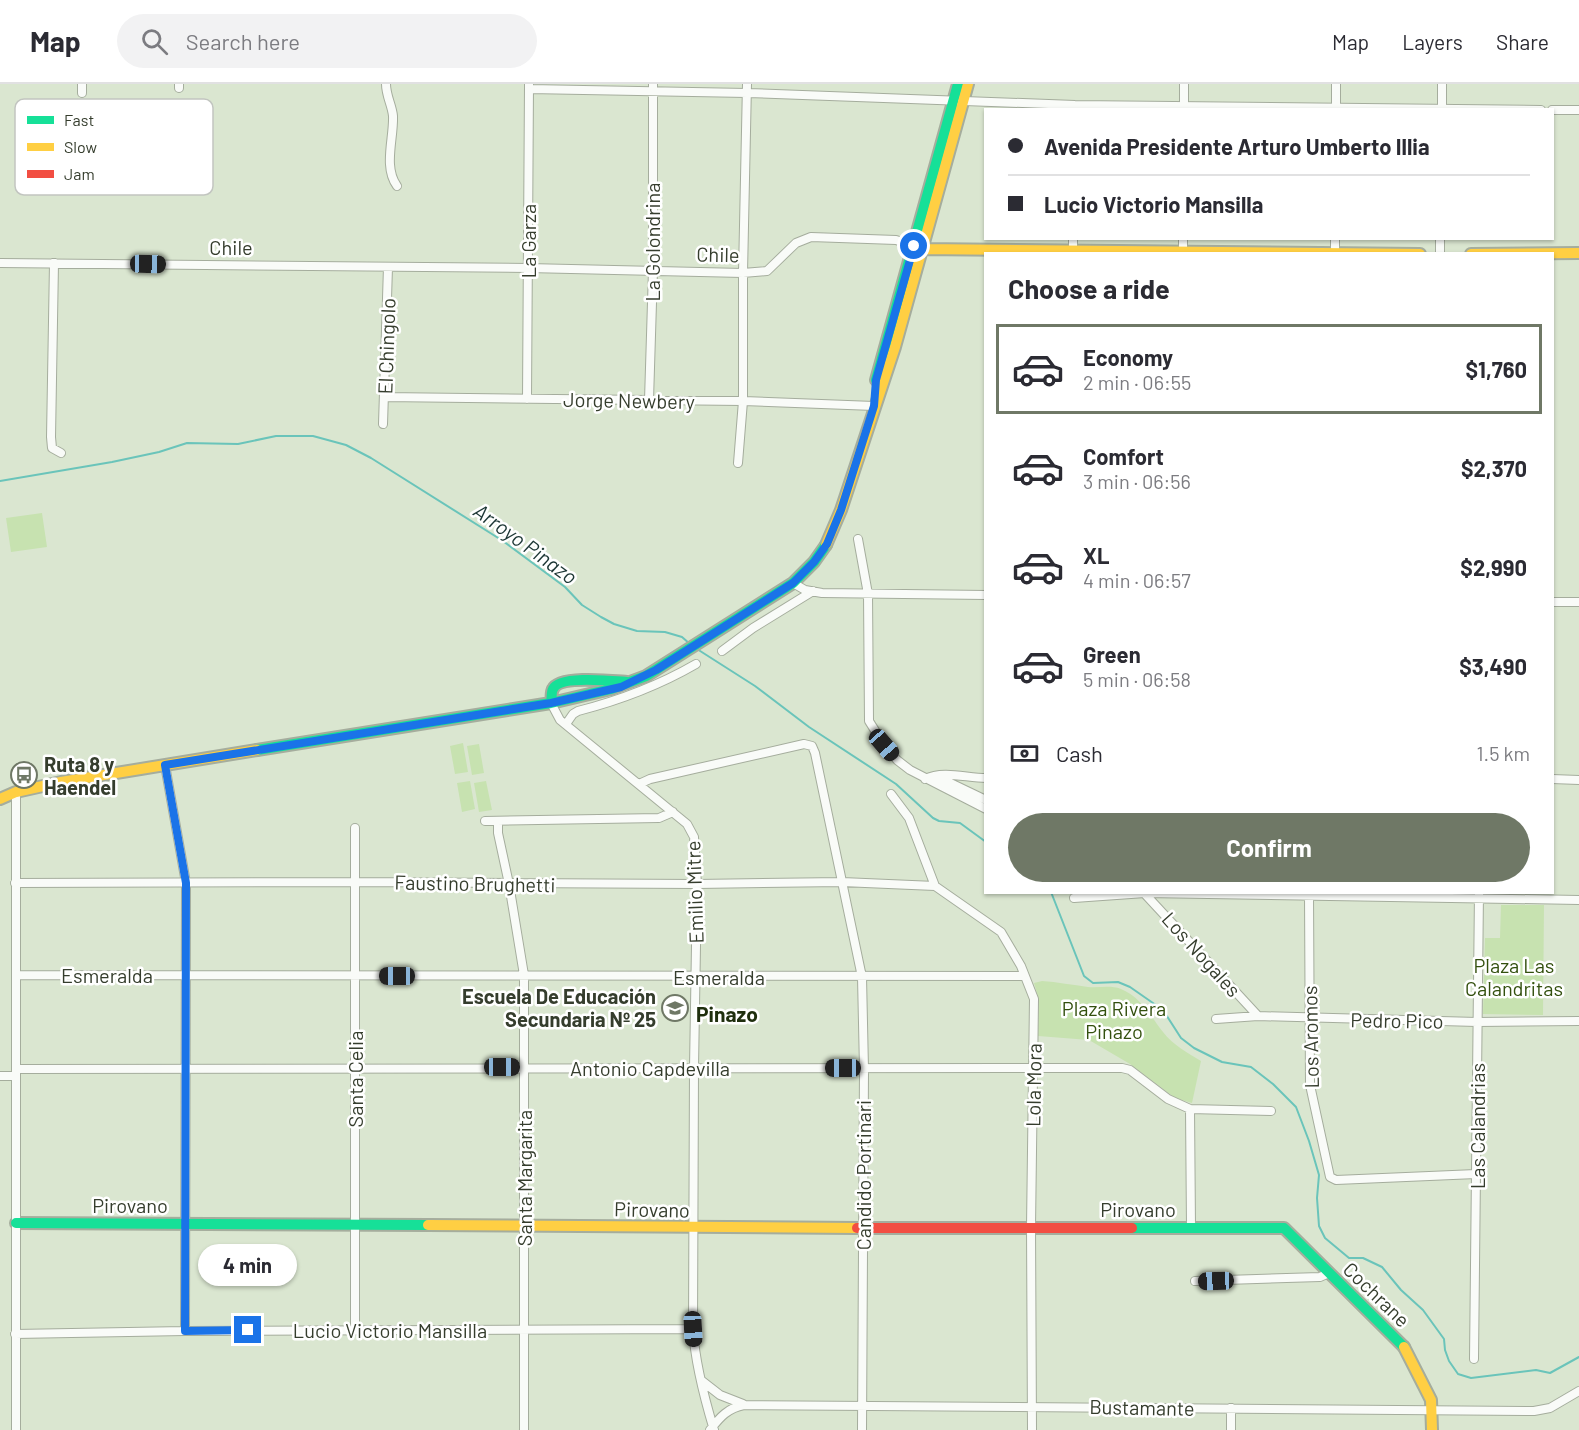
<!DOCTYPE html>
<html lang="en">
<head>
<meta charset="utf-8">
<style>
	body { margin:0; font-family:Barlow,sans-serif; background:#f2f2f3; color:#2b2b33; height:100vh; display:flex; flex-direction:column; font-size:22px; white-space:nowrap }
	* { box-sizing:border-box; margin:0 }
	p { font-size:20px; color:#7c7c81 }
	.icon { flex:none; width:33px; height:33px; fill:none; stroke:currentColor; stroke-width:2; stroke-linecap:round; stroke-linejoin:round }
	.map { position:relative; flex:1; overflow:hidden }
	.details { position:absolute; left:984px; top:168px; width:570px; height:642px; display:flex; flex-direction:column; background:#fff; border-radius:0px; box-shadow:0 2px 4px #0004 }
	.details>* { flex:none }
	.hud { position:absolute; left:984px; top:24px; width:570px; height:132px; border-radius:0px; box-shadow:0 2px 4px #0004; display:grid; align-content:center; height:132px; padding:0 24px; background:#fff }
	.end { position:absolute; width:27px; height:27px; margin:-14px; border:8px solid #1a73e8; background:#fff; box-shadow:0 0 0 3px #fff }
	.from { border-radius:50% }
	.bubble { position:absolute; height:42px; border-radius:21px; background:#fff; box-shadow:0 2px 4px #0004; font-size:20px; font-weight:700; line-height:42px; text-align:center }
	.car { position:absolute; width:18px; height:36px; margin:-18px -9px; border-radius:8px; box-shadow:0 0 4px 2px #0007; background:linear-gradient(#222 24%,#8ab4d8 0 40%,#222 0 76%,#8ab4d8 0 86%,#222 0) }
	.hud b { display:flex; align-items:center; gap:21px; height:57px; font-size:22px }
	.hud b+b { border-top:2px solid #e1e1e2 }
	.hud i { width:15px; height:15px; background:#2b2b33 }
	ul { padding:0; list-style:none }
	li { display:flex; align-items:center; gap:18px; height:90px; margin:0 12px 9px; padding:0 12px; border:3px solid transparent; border-radius:0px }
	li div { flex:1 }
	li b { display:block; font-size:22px }
	li em { font-style:normal; font-weight:700 }
	li.active { border-color:#6f7866 }
	li>.icon { width:54px; height:54px; stroke-width:1.5 }
	h2 { padding:0 24px; font-size:27px; line-height:72px }
	.pay { display:flex; align-items:center; gap:15px; height:66px; padding:0 24px; font-size:22px }
	.pay p { margin-inline-start:auto }
	.action { display:flex; gap:12px; margin-top:auto; padding:12px 24px }
	.action a { flex:1; height:69px; border-radius:36px; background:#6f7866; color:#fff; font-size:24px; font-weight:700; line-height:69px; text-align:center }
	header { display:flex; align-items:center; gap:36px; box-sizing:border-box; height:84px; padding:0 30px; background:#fff; border-bottom:2px solid #e1e1e2 }
	header strong { font-size:28px }
	nav { display:flex; gap:33px; margin-inline-start:auto; font-size:21px }
	.search { width:420px; height:54px; background:#f2f2f3; display:flex; align-items:center; gap:15px; box-sizing:border-box; padding:0 21px; border-radius:33px; color:#7c7c81; font-size:22px }
	.map>svg:first-child { display:block }
	.green { fill:#c7e2b0 }
	.lines { fill:none; stroke-linecap:round; stroke-linejoin:round }
	.stream { stroke:#6ac4ba; stroke-width:2 }
	.street-casing { stroke:#a5ad9d; stroke-width:10 }
	.fast-casing { stroke:#a5ad9d; stroke-width:14 }
	.slow-casing { stroke:#a5ad9d; stroke-width:14 }
	.jam-casing { stroke:#a5ad9d; stroke-width:14 }
	.street { stroke:#f9fbf8; stroke-width:8 }
	.fast { stroke:#16e098; stroke-width:10 }
	.slow { stroke:#ffcf43; stroke-width:10 }
	.jam { stroke:#f24e42; stroke-width:10 }
	.route { stroke:#1a73e8; stroke-width:8 }
	.labels { text-anchor:middle; dominant-baseline:central; stroke-width:5; stroke-linejoin:round; paint-order:stroke }
	.street-label { font-size:20px; fill:#353d2d; stroke:#fff }
	.poi-label { font-size:20px; font-weight:bold; fill:#353d2d; stroke:#fff; text-anchor:start }
	.park-label { font-size:20px; fill:#33500e; stroke:#fff }
	.water-label { font-size:21px; font-style:italic; fill:#1c3634; stroke:#fff }
	.neighbourhood-label { font-size:21px; font-weight:bold; fill:#1f2f0e; stroke:#fff }
	.key { fill:#fff; stroke:#c2c5c0; stroke-width:1.5 }
	.key-label { font-size:16px; fill:#353d2d }
</style>
</head>
<body>
<header>
<strong>Map</strong>
<div class="search"><svg class="icon" aria-label="search" viewBox="0 0 24 24"><circle cx="10" cy="10" r="6"/><path d="M15 15l6 6"/></svg>Search here</div>
<nav><a>Map</a><a>Layers</a><a>Share</a></nav>
</header>
<div class="map">
<svg width="1579" height="1346" viewBox="0 0 1579 1346">
	<rect width="100%" height="100%" fill="#dae6d0"/>
	<path class="green" d="M42,429L47,463L11,468L6,434Z
		M463,659L468,688L455,690L450,662Z
		M479,660L484,689L472,691L467,662Z
		M470,697L475,725L462,728L457,699Z
		M486,697L492,726L479,728L474,699Z
		M1501,821H1544L1543,931L1483,930L1485,854H1500Z
		M1042,897C1057,898 1073,901 1088,903C1099,904 1111,901 1121,905C1141,913 1151,933 1163,948C1173,961 1188,969 1201,977L1192,1019L1175,1014L1130,980L1089,956L1038,952L1039,916L1034,899Z"/>
	<g class="lines">
		<path class="stream" d="M0,397L112,378L159,368L187,359L238,360L276,352H313L346,361L371,374L503,457L565,503L582,521L601,533L614,540L637,547L665,548L682,553L690,560
			M697,565L755,602L809,643L896,700L933,734L939,737L960,739L986,758
			M1051,808L1084,892L1093,899L1118,898L1130,903L1163,926L1181,954L1194,964L1222,978L1251,983L1273,1000L1296,1023L1309,1057L1319,1091L1317,1114L1319,1142L1325,1154L1349,1174H1363L1382,1183L1401,1206L1423,1226L1444,1255L1445,1266L1449,1277L1458,1290L1471,1294L1536,1286L1550,1289L1579,1273"/>
		<defs>
			<path id="street" d="M82,0V9
				M386,0C386,12 392,21 393,32C394,54 383,83 397,102
				M179,4V0
				M529,5L747,9L1075,21L1541,26
				M1184,25V0
				M1336,26V0
				M1442,26V0
				M1552,26H1579
				M1073,166V154
				M1183,168V154
				M1335,169V154
				M1440,170V154
				M0,179L528,184L743,189L767,187L796,159L811,153L896,156L917,163
				M54,179L51,353L52,364L61,369
				M384,313L743,317L874,322
				M527,315L529,1
				M649,316L653,186V0
				M383,340L388,183
				M738,379L743,317V189L747,0
				M858,455L868,510L869,637L884,661L897,676L910,686L986,725
				M793,499L805,506L822,509L986,511
				M1552,518H1579
				M722,567L753,544L813,507
				M551,619L560,636L687,740L694,753L697,800L694,984L693,1245C695,1279 704,1313 714,1346
				M566,640L573,630L578,627C621,616 658,602 696,580
				M165,681L186,799L185,1247
				M938,693L986,716
				M925,695C944,686 966,694 986,694
				M1552,695L1579,696
				M639,700L650,695L804,660L812,662L815,669L862,893L864,985L862,1346
				M891,710L909,734L935,802L1001,848L1021,882L1034,915L1031,1143L1032,1346
				M485,737L659,734L673,728
				M498,737V749L509,800L524,891V1346
				M15,799L356,798L697,800L842,798L935,802
				M1145,810L1258,932
				M1309,810L1310,1001L1330,1093L1336,1096L1476,1090
				M1074,814L1145,809L1579,816
				M17,891C353,890 689,894 1024,892
				M1216,935L1258,932L1477,938L1579,937
				M16,985L1122,984L1130,986L1168,1015L1190,1025L1271,1027
				M0,992H16
				M1190,1025L1191,1143
				M1195,1197L1320,1193L1329,1189
				M355,1246V744
				M15,1250L185,1247L693,1245
				M1474,1275L1479,808
				M702,1297L720,1311L743,1320
				M16,1346V708
				M710,1346C720,1333 728,1324 744,1321L1534,1327L1550,1324L1579,1307
				M1231,1346V1324"/>
			<path id="fast" d="M876,296L958,0
				M551,619C552,615 551,608 553,605C559,591 613,597 627,598
				M257,666L551,619L611,605L646,592L793,499L814,478L826,461
				M16,1139L428,1141
				M1132,1144H1284L1404,1263"/>
			<path id="slow" d="M922,165L1420,170
				M1471,170L1579,169
				M826,461L841,426L895,263L968,0
				M0,715L16,708L61,698L257,666
				M428,1141L857,1144
				M1404,1263L1431,1316L1432,1346"/>
			<path id="jam" d="M857,1144H1132"/>
		</defs>
		<use href="#street" class="street-casing"/>
		<use href="#fast" class="fast-casing"/>
		<use href="#slow" class="slow-casing"/>
		<use href="#jam" class="jam-casing"/>
		<use href="#street" class="street"/>
		<use href="#fast" class="fast"/>
		<use href="#slow" class="slow"/>
		<use href="#jam" class="jam"/>
	</g>
	<g class="lines">
		<path class="route" d="M248,1246L185,1247L186,799L165,681L551,619L621,603L656,586L793,499L814,478L827,460L841,426L874,322L876,296L914,162"/>
	</g>
	<defs>
		<symbol id="bus-ring" viewBox="-11 -11 22 22"><circle r="9.5" fill="#fff" stroke="#6f7866" stroke-width="1.5"/><path d="M-5-6H5V4H4V6H2V4H-2V6H-4V4H-5ZM-3.5-4V0h7V-4ZM-3.5 1.2v1.5H-2V1.2ZM2 1.2v1.5H3.5V1.2Z" fill="#6f7866"/></symbol>
		<symbol id="school-ring" viewBox="-11 -11 22 22"><circle r="9.5" fill="#fff" stroke="#6f7866" stroke-width="1.5"/><path d="M0-5L7-2L0 1L-7-2ZM-4 1L0 2.5L4 1V4Q0 6-4 4Z" fill="#6f7866"/></symbol>
	</defs>
	<g fill-rule="evenodd">
		<use href="#bus-ring" x="9" y="676" width="30" height="30"/>
		<use href="#school-ring" x="660" y="909" width="30" height="30"/>
	</g>
	<g class="labels">
		<g class="street-label">
			<text transform="translate(528 157) rotate(-90)">La Garza</text>
			<text transform="translate(652 158) rotate(-90)">La Golondrina</text>
			<text x="231" y="163">Chile</text>
			<text transform="translate(718 170) rotate(1)">Chile</text>
			<text transform="translate(386 262) rotate(-88)">El Chingolo</text>
			<text transform="translate(629 316) rotate(1)">Jorge Newbery</text>
			<text transform="translate(475 799) rotate(1)">Faustino Brughetti</text>
			<text transform="translate(694 808) rotate(-92)">Emilio Mitre</text>
			<text transform="translate(1202 870) rotate(48)">Los Nogales</text>
			<text x="107" y="891">Esmeralda</text>
			<text x="719" y="893">Esmeralda</text>
			<text transform="translate(1397 936) rotate(1)">Pedro Pico</text>
			<text transform="translate(1310 953) rotate(-91)">Los Aromos</text>
			<text x="650" y="984">Antonio Capdevilla</text>
			<text transform="translate(355 995) rotate(-90)">Santa Celia</text>
			<text transform="translate(1033 1001) rotate(-89)">Lola Mora</text>
			<text transform="translate(1477 1042) rotate(-90)">Las Calandrias</text>
			<text transform="translate(863 1091) rotate(-90)">Candido Portinari</text>
			<text transform="translate(524 1094) rotate(-90)">Santa Margarita</text>
			<text x="130" y="1121">Pirovano</text>
			<text transform="translate(652 1125) rotate(1)">Pirovano</text>
			<text x="1138" y="1125">Pirovano</text>
			<text transform="translate(1377 1210) rotate(44)">Cochrane</text>
			<text x="390" y="1246">Lucio Victorio Mansilla</text>
			<text transform="translate(1142 1323) rotate(1)">Bustamante</text>
		</g>
		<g class="poi-label">
			<text x="44" y="680">Ruta 8 y<tspan x="44" dy="23">Haendel</tspan></text>
			<text x="656" y="912" text-anchor="end">Escuela De Educación<tspan x="656" dy="23">Secundaria Nº 25</tspan></text>
		</g>
		<g class="park-label">
			<text x="1514" y="881">Plaza Las<tspan x="1514" dy="23">Calandritas</tspan></text>
			<text x="1114" y="924">Plaza Rivera<tspan x="1114" dy="23">Pinazo</tspan></text>
		</g>
		<g class="water-label">
			<text transform="translate(526 459) rotate(36)">Arroyo Pinazo</text>
		</g>
		<g class="neighbourhood-label">
			<text x="727" y="929">Pinazo</text>
		</g>
	</g>
	<rect x="15" y="15" width="198" height="96" rx="9" class="key"/>
	<rect x="27" y="32" width="27" height="8" fill="#16e098"/>
	<rect x="27" y="59" width="27" height="8" fill="#ffcf43"/>
	<rect x="27" y="86" width="27" height="8" fill="#f24e42"/>
	<g class="key-label">
		<text x="64" y="42">Fast</text>
		<text x="64" y="69">Slow</text>
		<text x="64" y="96">Jam</text>
	</g>
</svg>
<i class="end from" style="left:914px;top:162px"></i>
<i class="end" style="left:248px;top:1246px"></i>
<div class="bubble" style="left:198px;top:1160px;width:99px">4 min</div>
<i class="car" style="left:148px;top:180px;rotate:91deg"></i>
<i class="car" style="left:884px;top:661px;rotate:139deg"></i>
<i class="car" style="left:397px;top:892px;rotate:270deg"></i>
<i class="car" style="left:502px;top:983px;rotate:90deg"></i>
<i class="car" style="left:843px;top:984px;rotate:270deg"></i>
<i class="car" style="left:1216px;top:1197px;rotate:268deg"></i>
<i class="car" style="left:693px;top:1245px;rotate:177deg"></i>
<div class="hud">
<b><i class="from"></i>Avenida Presidente Arturo Umberto Illia</b>
<b><i></i>Lucio Victorio Mansilla</b>
</div>
<section class="details">
<h2>Choose a ride</h2>
<ul>
<li class="active"><svg class="icon" aria-label="car" viewBox="0 0 24 24"><path d="M5 17H2v-5l4-1 3-4h7l3 4 3 1v5h-3M9 17h6M6 11h13"/><circle cx="7" cy="17" r="2"/><circle cx="17" cy="17" r="2"/></svg><div><b>Economy</b><p>2 min · 06:55</p></div><em>$1,760</em></li>
<li><svg class="icon" aria-label="car" viewBox="0 0 24 24"><path d="M5 17H2v-5l4-1 3-4h7l3 4 3 1v5h-3M9 17h6M6 11h13"/><circle cx="7" cy="17" r="2"/><circle cx="17" cy="17" r="2"/></svg><div><b>Comfort</b><p>3 min · 06:56</p></div><em>$2,370</em></li>
<li><svg class="icon" aria-label="car" viewBox="0 0 24 24"><path d="M5 17H2v-5l4-1 3-4h7l3 4 3 1v5h-3M9 17h6M6 11h13"/><circle cx="7" cy="17" r="2"/><circle cx="17" cy="17" r="2"/></svg><div><b>XL</b><p>4 min · 06:57</p></div><em>$2,990</em></li>
<li><svg class="icon" aria-label="car" viewBox="0 0 24 24"><path d="M5 17H2v-5l4-1 3-4h7l3 4 3 1v5h-3M9 17h6M6 11h13"/><circle cx="7" cy="17" r="2"/><circle cx="17" cy="17" r="2"/></svg><div><b>Green</b><p>5 min · 06:58</p></div><em>$3,490</em></li>
</ul>
<div class="pay"><svg class="icon" aria-label="cash" viewBox="0 0 24 24"><path d="M3 7h18v10H3z"/><circle cx="12" cy="12" r="2"/></svg>Cash<p>1.5 km</p></div>
<div class="action"><a>Confirm</a></div>
</section>
</div>
</body>
</html>
